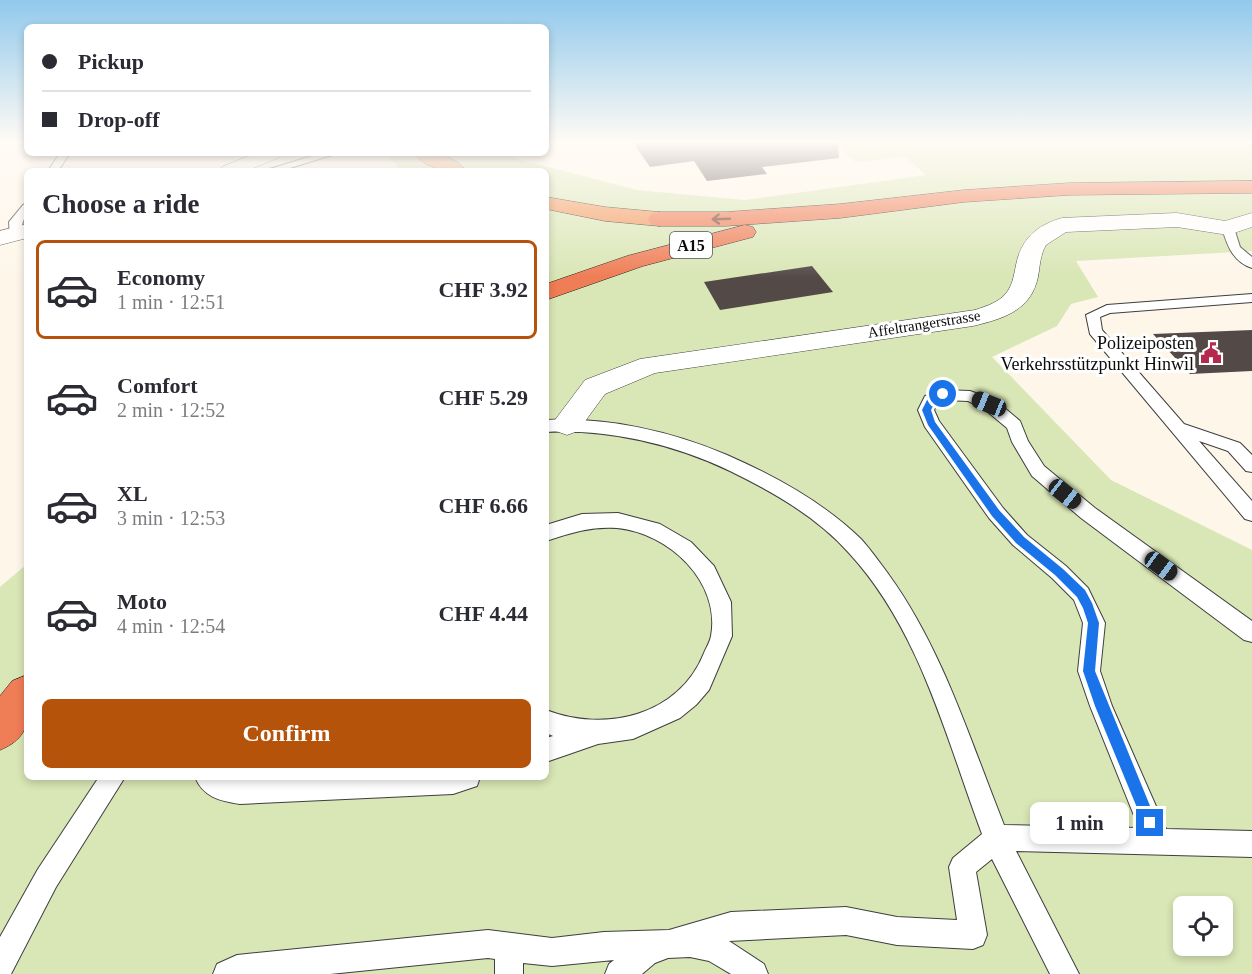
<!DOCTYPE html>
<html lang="en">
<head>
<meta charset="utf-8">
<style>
	body { margin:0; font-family:"Times New Roman",serif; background:#f2f2f3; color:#2b2b33; height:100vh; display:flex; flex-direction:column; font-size:22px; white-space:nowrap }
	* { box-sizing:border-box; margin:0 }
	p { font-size:20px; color:#7c7c81 }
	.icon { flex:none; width:33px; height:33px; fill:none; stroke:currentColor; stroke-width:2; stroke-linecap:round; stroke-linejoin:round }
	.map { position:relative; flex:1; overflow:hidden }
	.details { position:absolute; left:24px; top:168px; width:525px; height:612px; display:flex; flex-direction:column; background:#fff; border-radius:9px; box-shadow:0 3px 9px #0003 }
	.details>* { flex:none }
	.banner { position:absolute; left:24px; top:24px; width:525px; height:132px; border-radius:9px; box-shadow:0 3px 9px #0003; display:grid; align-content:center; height:132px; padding:0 18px; background:#fff }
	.controls { position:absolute; left:1173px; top:896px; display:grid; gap:12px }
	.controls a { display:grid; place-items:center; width:60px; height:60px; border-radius:9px; background:#fff; box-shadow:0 3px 9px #0003; font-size:30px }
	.end { position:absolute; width:27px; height:27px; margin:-14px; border:8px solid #1a73e8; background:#fff; box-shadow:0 0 0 3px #fff }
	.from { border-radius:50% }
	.bubble { position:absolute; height:42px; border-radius:9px; background:#fff; box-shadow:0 3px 9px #0003; font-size:20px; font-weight:700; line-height:42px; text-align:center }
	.car { position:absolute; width:18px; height:36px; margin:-18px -9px; border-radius:8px; box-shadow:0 0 4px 2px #0007; background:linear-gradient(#222 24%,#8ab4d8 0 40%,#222 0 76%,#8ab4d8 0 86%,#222 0) }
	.banner b { display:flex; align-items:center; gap:21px; height:57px; font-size:22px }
	.banner b+b { border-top:2px solid #e1e1e2 }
	.banner i { width:15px; height:15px; background:#2b2b33 }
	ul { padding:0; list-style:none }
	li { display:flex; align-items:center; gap:18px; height:99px; margin:0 12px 9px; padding:0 6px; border:3px solid transparent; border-radius:9px }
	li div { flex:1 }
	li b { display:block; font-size:22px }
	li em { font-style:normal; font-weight:700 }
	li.current { border-color:#b45309 }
	li>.icon { width:54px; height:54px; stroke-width:1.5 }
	h2 { padding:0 18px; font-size:27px; line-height:72px }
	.action { display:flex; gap:12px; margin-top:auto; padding:12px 18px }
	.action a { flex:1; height:69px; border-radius:9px; background:#b45309; color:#fff; font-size:24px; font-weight:700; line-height:69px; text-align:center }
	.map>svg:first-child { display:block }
	.green { fill:#d9e6b5; fill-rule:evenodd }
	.building { fill:#534a48 }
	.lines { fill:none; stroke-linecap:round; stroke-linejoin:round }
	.service-casing { stroke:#3e3e3e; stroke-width:2 }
	.minor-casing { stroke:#3e3e3e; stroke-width:1 }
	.trunk-casing { stroke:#1c1c1c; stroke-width:1 }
	.motorway-casing { stroke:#1c1c1c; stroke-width:1 }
	.service { fill:#fff; fill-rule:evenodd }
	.minor { fill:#fff; fill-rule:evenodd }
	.trunk { fill:#f2985d; fill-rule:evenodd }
	.motorway { fill:#ef7d56; fill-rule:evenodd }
	.oneway { stroke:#7d4430 }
	.route { fill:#1a73e8 }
	.labels { text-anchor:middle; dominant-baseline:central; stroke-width:6; stroke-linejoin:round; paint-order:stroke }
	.far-street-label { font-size:15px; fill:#0b0b0b; stroke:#fff }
	.shield { fill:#fff; stroke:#545454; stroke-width:1.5 }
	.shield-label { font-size:16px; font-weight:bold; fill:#0b0b0b }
	.poi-label { font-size:18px; fill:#0b0b0b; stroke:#fff; text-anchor:end }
</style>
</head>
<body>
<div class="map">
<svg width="1252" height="974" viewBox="0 0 1252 974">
	<rect width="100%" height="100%" fill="#fef6e9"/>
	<path class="green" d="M833,141H1252V251L1076,261L1098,297L1071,304L1057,326L992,357L1111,480L1252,550V974H0V587L27,564V777H546V171H402L385,153H494L637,190L745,200L926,175L905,157L855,162ZM1184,906H1222V945H1184Z"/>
	<path class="building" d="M632,141H838L839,158L762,167L767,174L707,181L694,161L650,167Z
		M812,266L833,292L720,310L704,282Z
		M1252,330V371L1190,374L1153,334Z"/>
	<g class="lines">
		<defs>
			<path id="service" d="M60,153H70L58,171H48Z
				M322,153H339L280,171H263Z
				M27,203C27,216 21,223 20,235L14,239L10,238L9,222L23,205Z
				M1228,224L1234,228L1240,247L1252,257V268C1233,262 1227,245 1222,228Z
				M1252,294V302L1110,313L1100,317L1102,330L1184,424L1240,443L1252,455V472L1246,471L1228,451L1199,441L1252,501V521L1245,519L1090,334L1086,315L1107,305Z
				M943,390L970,391L995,400L1020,421L1028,441L1044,466L1095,508L1252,621V642L1244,640L1081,518L1032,476L1012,442L1007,428L983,408L968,401L945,400L937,404L934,410L939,421L1003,508L1027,535L1066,566L1088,588L1105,623L1100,671L1112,706L1166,829L1252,831V857L1016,851L1079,974H1050L992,859L976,872L987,935L983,945L973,949L897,945L846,935L729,941L764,964L768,974H731L709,961L690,957L668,958L655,963L642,974H605L609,964L614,960L552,966L523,963V974H495V959L488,958L330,974H213L217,964L237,955L488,930L552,938L604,932L669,930L731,912L846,907L897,917L957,920L949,867L953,858L982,834C946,738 920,630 849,553C817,517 773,492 730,471C673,444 609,429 546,432V420C607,417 671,431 727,455C775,476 823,502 861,539C871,550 880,563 889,575C943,650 970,740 1004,825L1139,828L1090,706L1078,671L1083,623L1074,600L1052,578L1013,545L989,518L925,427L918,410L925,396Z
				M618,513L660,524L691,542L714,566L731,602L732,636L709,690L696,705L680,718L633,739L598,744L546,762V738L553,736L546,733V710C605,733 679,716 704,653C706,648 710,642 711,636C721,582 669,533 617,528C592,526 570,533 546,541V525L582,514Z
				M99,777H125L56,887L11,974H0V937L38,869Z
				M195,777L240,780L296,777H480L477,786L453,794L240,804C220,801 203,797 195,777Z"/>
			<path id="minor" d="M256,153H283L280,157L246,171H219L222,167Z
				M1177,213L1225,221L1252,213V227L1228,235L1177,227L1066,232L1046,245C1040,255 1040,266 1038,277C1031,311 1002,319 973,326L655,373L605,394L578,431L567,435L556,431L552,424L585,380L640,359L975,310C987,306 1000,302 1007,292C1013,284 1014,274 1016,265C1021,239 1037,225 1062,218Z
				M27,224V238L0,245V231Z"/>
			<path id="trunk" d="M414,153C432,153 454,154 466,171C447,171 426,170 414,153Z
				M546,197L605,207L659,212L667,214L670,219L667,224L659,226L605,221L546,209Z"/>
			<path id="motorway" d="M1252,181V193L1069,195L964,202L840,218L726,226H659L651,224L648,219L651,214L659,212H726L840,204L964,190L1069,183Z
				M745,225L753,227L756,232L753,237L643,266L546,300V284L627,256Z
				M27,675C27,709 37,735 0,750V696L12,681Z"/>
		</defs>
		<use href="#service" class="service-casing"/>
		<use href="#minor" class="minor-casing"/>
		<use href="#trunk" class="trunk-casing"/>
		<use href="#motorway" class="motorway-casing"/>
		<use href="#service" class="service"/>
		<use href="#minor" class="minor"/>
		<use href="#trunk" class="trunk"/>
		<use href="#motorway" class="motorway"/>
	</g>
	<defs><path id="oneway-shaft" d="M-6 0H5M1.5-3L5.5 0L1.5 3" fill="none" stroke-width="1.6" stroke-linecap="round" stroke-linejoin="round" transform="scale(1.5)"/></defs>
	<use class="oneway" href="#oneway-shaft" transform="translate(721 219) rotate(178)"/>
	<linearGradient id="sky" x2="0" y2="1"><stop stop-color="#91c9ec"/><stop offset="0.51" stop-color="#fffbf5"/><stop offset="1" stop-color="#fffbf5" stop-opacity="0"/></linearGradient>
	<rect width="1252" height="278" fill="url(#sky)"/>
	<path class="route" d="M940,392L947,394L935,402L931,410L935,422L999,510L1024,537L1063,569L1085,590L1092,603L1099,623L1095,671L1157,823L1154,827L1150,830L1145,827L1095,706L1083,671L1088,623L1083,608L1077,597L1055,575L1016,543L992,516L928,425L922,410L928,398Z"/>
	<defs>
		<symbol id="civic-bare" viewBox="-9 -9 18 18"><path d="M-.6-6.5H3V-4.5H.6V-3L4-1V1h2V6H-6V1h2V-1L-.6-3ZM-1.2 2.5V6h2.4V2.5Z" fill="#b5294c" stroke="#fff" stroke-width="2.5" paint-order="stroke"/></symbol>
	</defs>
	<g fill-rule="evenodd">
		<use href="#civic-bare" x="1196" y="338" width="30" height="30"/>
	</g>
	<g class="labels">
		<g class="far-street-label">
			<text transform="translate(924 324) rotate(-9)">Affeltrangerstrasse</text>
		</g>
		<rect class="shield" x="670" y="232" width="42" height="26" rx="4.5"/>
		<g class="shield-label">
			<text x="691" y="245">A15</text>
		</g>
		<g class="poi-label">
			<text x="1194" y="343">Polizeiposten<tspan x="1194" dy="21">Verkehrsstützpunkt Hinwil</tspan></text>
		</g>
	</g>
</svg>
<div class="controls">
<a><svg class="icon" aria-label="locate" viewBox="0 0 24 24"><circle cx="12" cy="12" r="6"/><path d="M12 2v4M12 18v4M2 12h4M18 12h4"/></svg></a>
</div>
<i class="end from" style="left:943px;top:394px"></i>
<i class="end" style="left:1150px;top:823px"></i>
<div class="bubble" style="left:1030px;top:802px;width:99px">1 min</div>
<i class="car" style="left:989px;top:404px;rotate:292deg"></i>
<i class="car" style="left:1065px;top:494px;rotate:128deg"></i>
<i class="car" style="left:1161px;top:566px;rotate:126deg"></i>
<div class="banner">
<b><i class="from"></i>Pickup</b>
<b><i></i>Drop-off</b>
</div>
<section class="details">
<h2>Choose a ride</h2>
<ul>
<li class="current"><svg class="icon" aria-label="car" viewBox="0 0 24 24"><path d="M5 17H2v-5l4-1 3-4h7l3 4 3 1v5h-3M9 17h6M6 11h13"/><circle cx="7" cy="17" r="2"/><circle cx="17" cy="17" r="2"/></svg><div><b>Economy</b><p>1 min · 12:51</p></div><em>CHF 3.92</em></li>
<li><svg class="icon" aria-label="car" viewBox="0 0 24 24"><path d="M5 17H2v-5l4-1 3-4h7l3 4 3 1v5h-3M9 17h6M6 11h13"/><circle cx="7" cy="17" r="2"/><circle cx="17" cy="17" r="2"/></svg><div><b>Comfort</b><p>2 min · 12:52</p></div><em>CHF 5.29</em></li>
<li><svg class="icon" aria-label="car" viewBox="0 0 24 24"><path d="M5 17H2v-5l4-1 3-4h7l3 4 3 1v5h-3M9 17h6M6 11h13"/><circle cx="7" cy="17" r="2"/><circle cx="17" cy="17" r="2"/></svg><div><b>XL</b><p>3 min · 12:53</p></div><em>CHF 6.66</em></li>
<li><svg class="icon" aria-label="car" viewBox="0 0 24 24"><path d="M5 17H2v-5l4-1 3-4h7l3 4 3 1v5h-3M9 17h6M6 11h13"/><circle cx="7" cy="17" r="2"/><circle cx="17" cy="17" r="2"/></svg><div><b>Moto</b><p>4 min · 12:54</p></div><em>CHF 4.44</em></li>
</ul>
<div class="action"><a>Confirm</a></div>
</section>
</div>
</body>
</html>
